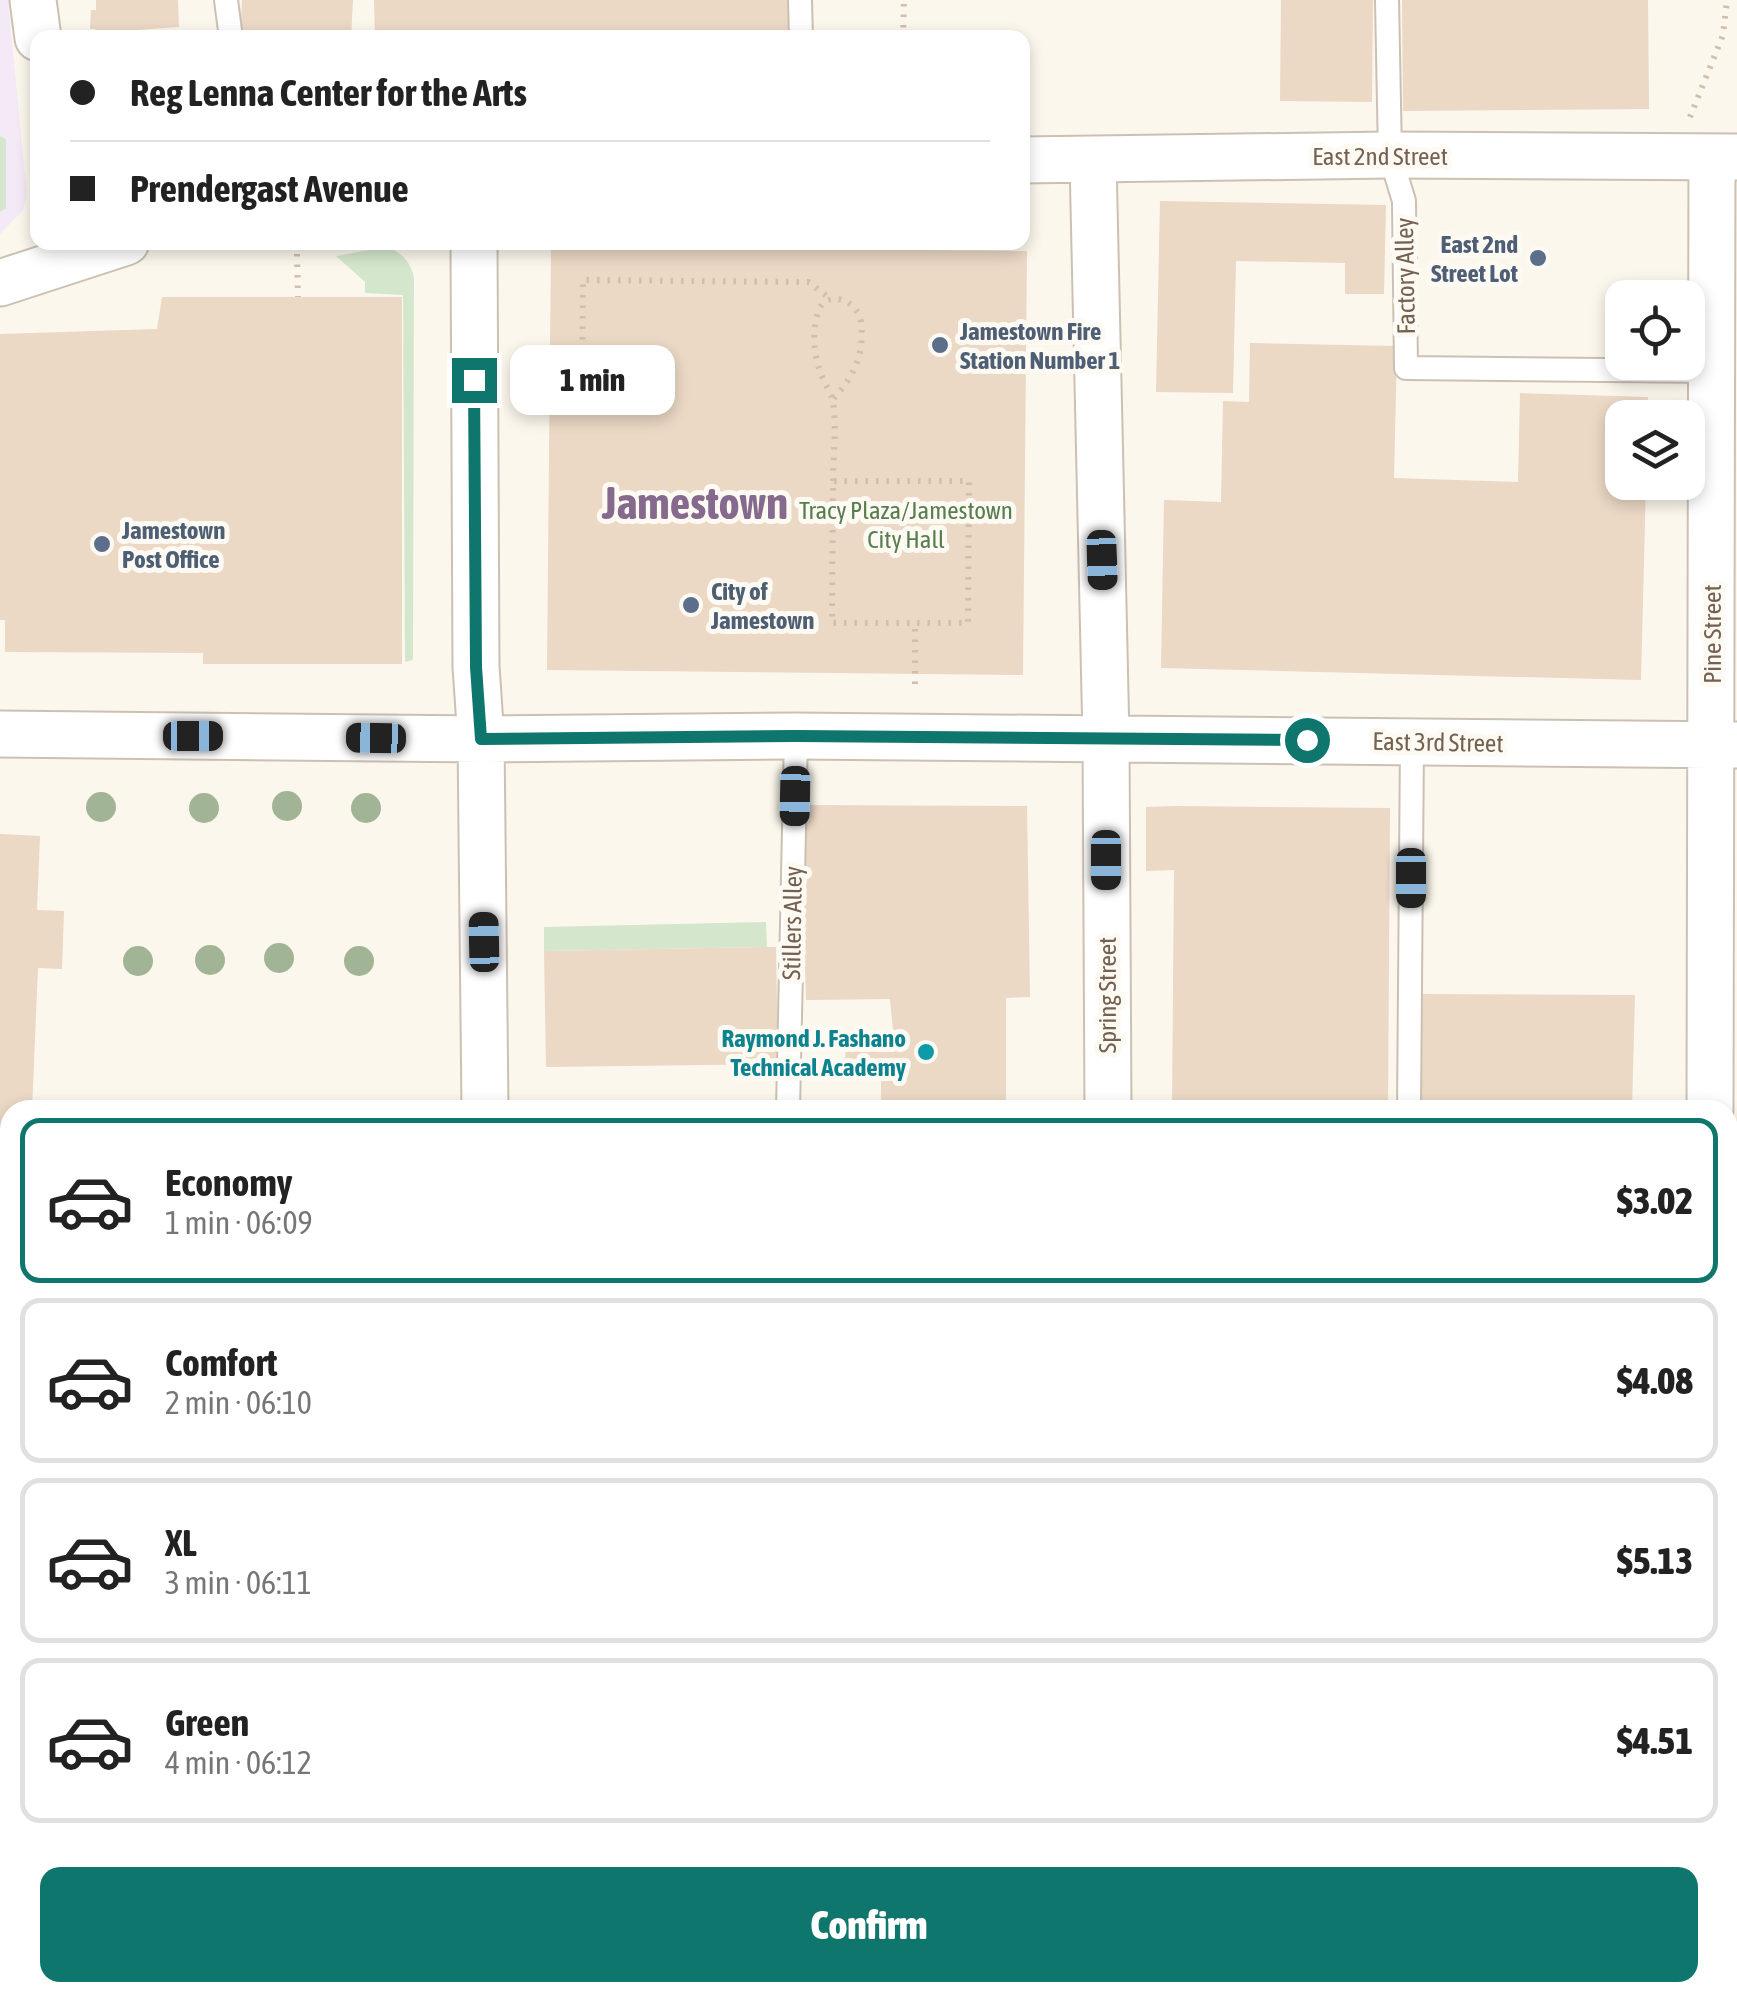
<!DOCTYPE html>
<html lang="en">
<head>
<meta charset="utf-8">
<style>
	body { margin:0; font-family:"Asap Condensed",sans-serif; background:#f2f2f2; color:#222; height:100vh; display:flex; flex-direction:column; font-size:38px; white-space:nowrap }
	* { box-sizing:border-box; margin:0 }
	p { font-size:32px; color:#767676 }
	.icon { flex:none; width:55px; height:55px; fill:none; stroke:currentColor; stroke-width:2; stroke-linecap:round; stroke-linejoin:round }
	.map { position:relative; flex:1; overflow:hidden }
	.side { position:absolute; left:0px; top:1100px; width:1738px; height:902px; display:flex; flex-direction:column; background:#fff; border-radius:30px 30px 0 0; box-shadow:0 5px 15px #0003 }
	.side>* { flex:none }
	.hud { position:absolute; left:30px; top:30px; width:1000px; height:220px; border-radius:20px; box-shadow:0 5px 15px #0003; display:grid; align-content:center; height:220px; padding:0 40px; background:#fff }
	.tools { position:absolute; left:1605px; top:280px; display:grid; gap:20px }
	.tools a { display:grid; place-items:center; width:100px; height:100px; border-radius:20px; background:#fff; box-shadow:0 5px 15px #0003; font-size:50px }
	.end { position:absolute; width:45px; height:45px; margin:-22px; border:12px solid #0f766e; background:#fff; box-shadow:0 0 0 5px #fff }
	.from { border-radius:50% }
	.bubble { position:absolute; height:70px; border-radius:20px; background:#fff; box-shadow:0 5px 15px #0003; font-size:32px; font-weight:800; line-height:70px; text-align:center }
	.car { position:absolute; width:30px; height:60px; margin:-30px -15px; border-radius:12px; box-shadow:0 0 8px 2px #0007; background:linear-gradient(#222 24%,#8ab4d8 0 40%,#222 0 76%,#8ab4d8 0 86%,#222 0) }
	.hud b { display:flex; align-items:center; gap:35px; height:95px; font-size:38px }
	.hud b+b { border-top:2px solid #e0e0e0 }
	.hud i { width:25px; height:25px; background:#222 }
	ul { padding:18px 0 0; list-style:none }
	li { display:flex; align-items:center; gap:30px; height:165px; margin:0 20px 15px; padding:0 20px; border:5px solid #e0e0e0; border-radius:20px }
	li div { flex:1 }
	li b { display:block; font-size:38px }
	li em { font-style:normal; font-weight:800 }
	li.active { border-color:#0f766e }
	li>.icon { width:90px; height:90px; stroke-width:1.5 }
	.action { display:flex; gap:20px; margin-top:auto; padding:20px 40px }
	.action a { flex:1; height:115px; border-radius:20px; background:#0f766e; color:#fff; font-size:40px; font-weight:800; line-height:115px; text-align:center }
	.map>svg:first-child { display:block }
	.education { fill:#f3e9f7 }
	.green { fill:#d4e7cc }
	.building { fill:#ebd8c5 }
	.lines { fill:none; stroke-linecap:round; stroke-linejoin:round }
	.service-casing { stroke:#ccc0b3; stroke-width:26 }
	.minor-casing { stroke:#ccc0b3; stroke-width:49 }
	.tertiary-casing { stroke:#ccc0b3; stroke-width:59 }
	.primary-casing { stroke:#d8d3ce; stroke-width:59 }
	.path { stroke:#d2beaa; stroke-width:6; stroke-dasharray:2.5 8; stroke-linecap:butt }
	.service { stroke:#fff; stroke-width:22 }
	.minor { stroke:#fff; stroke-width:45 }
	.tertiary { stroke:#fff; stroke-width:55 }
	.primary { stroke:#f1dead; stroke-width:55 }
	.tree { fill:#a1b495 }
	.route { stroke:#0f766e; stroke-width:12 }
	.service-dot { fill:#5c6f8a; stroke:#fdfaf3; stroke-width:4 }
	.culture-dot { fill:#0f9aa8; stroke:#fdfaf3; stroke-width:4 }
	.labels { text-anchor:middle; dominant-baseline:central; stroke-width:10; stroke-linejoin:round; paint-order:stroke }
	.street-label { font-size:25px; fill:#746151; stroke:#fdfaf3 }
	.service-label { font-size:25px; font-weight:bold; fill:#4e5e75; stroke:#fdfaf3; text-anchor:start }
	.park-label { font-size:25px; fill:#577d4e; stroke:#fdfaf3 }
	.culture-label { font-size:25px; font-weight:bold; fill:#0d838f; stroke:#fdfaf3; text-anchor:end }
	.town-label { font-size:45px; font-weight:bold; fill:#866a8e; stroke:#fdfaf3 }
</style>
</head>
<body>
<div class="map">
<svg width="1737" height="2002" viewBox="0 0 1737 2002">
	<rect width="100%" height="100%" fill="#fbf7ec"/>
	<path class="education" d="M0,0H8L27,196L23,210L0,234Z"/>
	<path class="green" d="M0,136L6,139V208L0,212Z
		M385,247C401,251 411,262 414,278L413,660L405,662L403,295L365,293V282L336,256Z
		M766,922L767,947L544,951V927Z"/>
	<path class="building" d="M96,0H178L179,27L96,33L95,29H90L91,10H96Z
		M242,0H353L351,38H240Z
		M374,0H790L789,38H375Z
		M1281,0H1373L1372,102L1280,101Z
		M1402,0H1648L1649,109L1403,111Z
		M219,33V38H146V34Z
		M1160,201L1386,205L1384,294H1345V263L1236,261L1233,393L1156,392Z
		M551,246L1027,251L1023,675L547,670Z
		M162,297H402V664H203V653L5,652V620H0V334L157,329Z
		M1250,343L1397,346L1394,478L1518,482L1520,393L1648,397L1647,418H1622V482H1646L1641,680L1161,668L1164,500L1221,502L1223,401L1249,402Z
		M800,805L1027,806L1030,997L1006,998V1110H881V1063L845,1061L846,1042L894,1040L890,999L806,1000Z
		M1174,806L1390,808L1388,1110H1172L1174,870L1146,871V807Z
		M0,834L40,836L37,910L64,911L62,969L38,968L32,1110H10V1238H0Z
		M767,947H776L778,1064L546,1067L544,951Z
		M1418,994L1635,995L1632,1110H1419Z
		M0,1503H10V1539H0Z
		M0,1642L10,1643V1703L0,1702Z"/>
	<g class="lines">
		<defs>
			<path id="service" d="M226,0L231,38
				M800,0L801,38
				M1387,0L1390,155L1404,201L1406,368L1713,371
				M788,1110L796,736
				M1409,1110L1412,741
				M1410,1992V2002"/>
			<path id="minor" d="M33,0L38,38
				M1022,160L1390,155L1737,157
				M1093,160L1106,739L1108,1110
				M474,242L476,667L481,739L485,1110
				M0,283L126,242
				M0,734L481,739L796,736L1737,745
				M1710,1110L1712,157
				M1728,1357H1737
				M1116,1992V2002
				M1708,1992V2002
				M178,2002V1992"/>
			<path id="tertiary" d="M0,1970H10"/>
			<path id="primary" d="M0,1352H10
				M1728,1966L1737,1965
				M493,1992V2002"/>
		</defs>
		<use href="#service" class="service-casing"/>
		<use href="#minor" class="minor-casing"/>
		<use href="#tertiary" class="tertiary-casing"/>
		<use href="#primary" class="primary-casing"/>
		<path class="path" d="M903,38L904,0
			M1690,117L1723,35L1727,0
			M297,254L298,297
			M582,392L583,280L809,282L830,299
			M833,481C833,455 837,427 833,402C832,395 827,388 824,381C814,359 811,336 818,312C826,288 858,300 861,322C865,353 854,377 833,399
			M915,684V623H968L969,481H833L832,623H915"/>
		<use href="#service" class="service"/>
		<use href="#minor" class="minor"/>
		<use href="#tertiary" class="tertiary"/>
		<use href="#primary" class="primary"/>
	</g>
	<g class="tree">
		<circle cx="287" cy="806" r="15"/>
		<circle cx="101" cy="807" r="15"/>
		<circle cx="204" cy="808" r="15"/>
		<circle cx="366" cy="808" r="15"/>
		<circle cx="279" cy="958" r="15"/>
		<circle cx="210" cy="960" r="15"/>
		<circle cx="138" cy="961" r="15"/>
		<circle cx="359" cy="961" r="15"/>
	</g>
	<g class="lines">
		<path class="route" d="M474,380L476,667L481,739L796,736L1307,740"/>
	</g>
	<g class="service-dot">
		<circle cx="1538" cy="258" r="10"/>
		<circle cx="940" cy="345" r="10"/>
		<circle cx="102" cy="544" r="10"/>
		<circle cx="691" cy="605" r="10"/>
	</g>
	<circle class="culture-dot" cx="926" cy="1052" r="10"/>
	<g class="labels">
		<g class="street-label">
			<text x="1380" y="156">East 2nd Street</text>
			<text transform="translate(1405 276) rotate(-91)">Factory Alley</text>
			<text transform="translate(1712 634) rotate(-90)">Pine Street</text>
			<text transform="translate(1438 742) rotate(1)">East 3rd Street</text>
			<text transform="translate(792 923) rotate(-89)">Stillers Alley</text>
			<text transform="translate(1107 995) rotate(-90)">Spring Street</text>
		</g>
		<g class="service-label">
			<text x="1518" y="244" text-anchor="end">East 2nd<tspan x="1518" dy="29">Street Lot</tspan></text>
			<text x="960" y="331">Jamestown Fire<tspan x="960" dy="29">Station Number 1</tspan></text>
			<text x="122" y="530">Jamestown<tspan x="122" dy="29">Post Office</tspan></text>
			<text x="711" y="591">City of<tspan x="711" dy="29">Jamestown</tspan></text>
		</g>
		<g class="park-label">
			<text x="906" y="510">Tracy Plaza/Jamestown<tspan x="906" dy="29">City Hall</tspan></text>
		</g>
		<g class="culture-label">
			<text x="906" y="1038">Raymond J. Fashano<tspan x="906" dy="29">Technical Academy</tspan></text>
		</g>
		<g class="town-label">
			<text x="695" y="503">Jamestown</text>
		</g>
	</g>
</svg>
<div class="tools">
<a><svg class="icon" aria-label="locate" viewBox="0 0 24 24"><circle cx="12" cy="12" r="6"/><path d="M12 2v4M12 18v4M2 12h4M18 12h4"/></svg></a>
<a><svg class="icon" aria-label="layers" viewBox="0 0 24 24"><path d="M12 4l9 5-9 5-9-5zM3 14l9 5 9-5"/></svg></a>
</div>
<i class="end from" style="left:1307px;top:740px"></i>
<i class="end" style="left:474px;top:380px"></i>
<div class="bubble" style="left:510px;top:345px;width:165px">1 min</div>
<i class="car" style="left:1102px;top:560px;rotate:178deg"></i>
<i class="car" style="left:193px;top:736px;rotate:90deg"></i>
<i class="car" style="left:376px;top:738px;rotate:271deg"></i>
<i class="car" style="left:795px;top:796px;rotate:181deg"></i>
<i class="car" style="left:1106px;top:860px;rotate:180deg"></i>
<i class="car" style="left:1411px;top:878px;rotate:180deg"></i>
<i class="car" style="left:484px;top:942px;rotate:359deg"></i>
<div class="hud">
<b><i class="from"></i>Reg Lenna Center for the Arts</b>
<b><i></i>Prendergast Avenue</b>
</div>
<section class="side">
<ul>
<li class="active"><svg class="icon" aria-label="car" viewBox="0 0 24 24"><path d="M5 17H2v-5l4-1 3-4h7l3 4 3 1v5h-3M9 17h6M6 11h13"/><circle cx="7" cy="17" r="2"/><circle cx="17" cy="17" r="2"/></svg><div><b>Economy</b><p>1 min · 06:09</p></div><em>$3.02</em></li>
<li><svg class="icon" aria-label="car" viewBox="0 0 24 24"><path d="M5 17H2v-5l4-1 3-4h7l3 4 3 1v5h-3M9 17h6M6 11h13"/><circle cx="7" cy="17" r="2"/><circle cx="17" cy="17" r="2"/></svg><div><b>Comfort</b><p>2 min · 06:10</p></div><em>$4.08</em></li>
<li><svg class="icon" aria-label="car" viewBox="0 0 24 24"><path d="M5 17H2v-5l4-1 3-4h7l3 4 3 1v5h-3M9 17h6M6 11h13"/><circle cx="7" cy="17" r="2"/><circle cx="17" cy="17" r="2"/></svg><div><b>XL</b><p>3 min · 06:11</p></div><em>$5.13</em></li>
<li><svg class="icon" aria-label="car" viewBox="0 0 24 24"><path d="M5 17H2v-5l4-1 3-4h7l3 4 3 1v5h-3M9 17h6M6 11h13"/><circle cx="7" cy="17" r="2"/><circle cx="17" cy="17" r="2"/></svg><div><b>Green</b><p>4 min · 06:12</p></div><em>$4.51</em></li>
</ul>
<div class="action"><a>Confirm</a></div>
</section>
</div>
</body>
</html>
